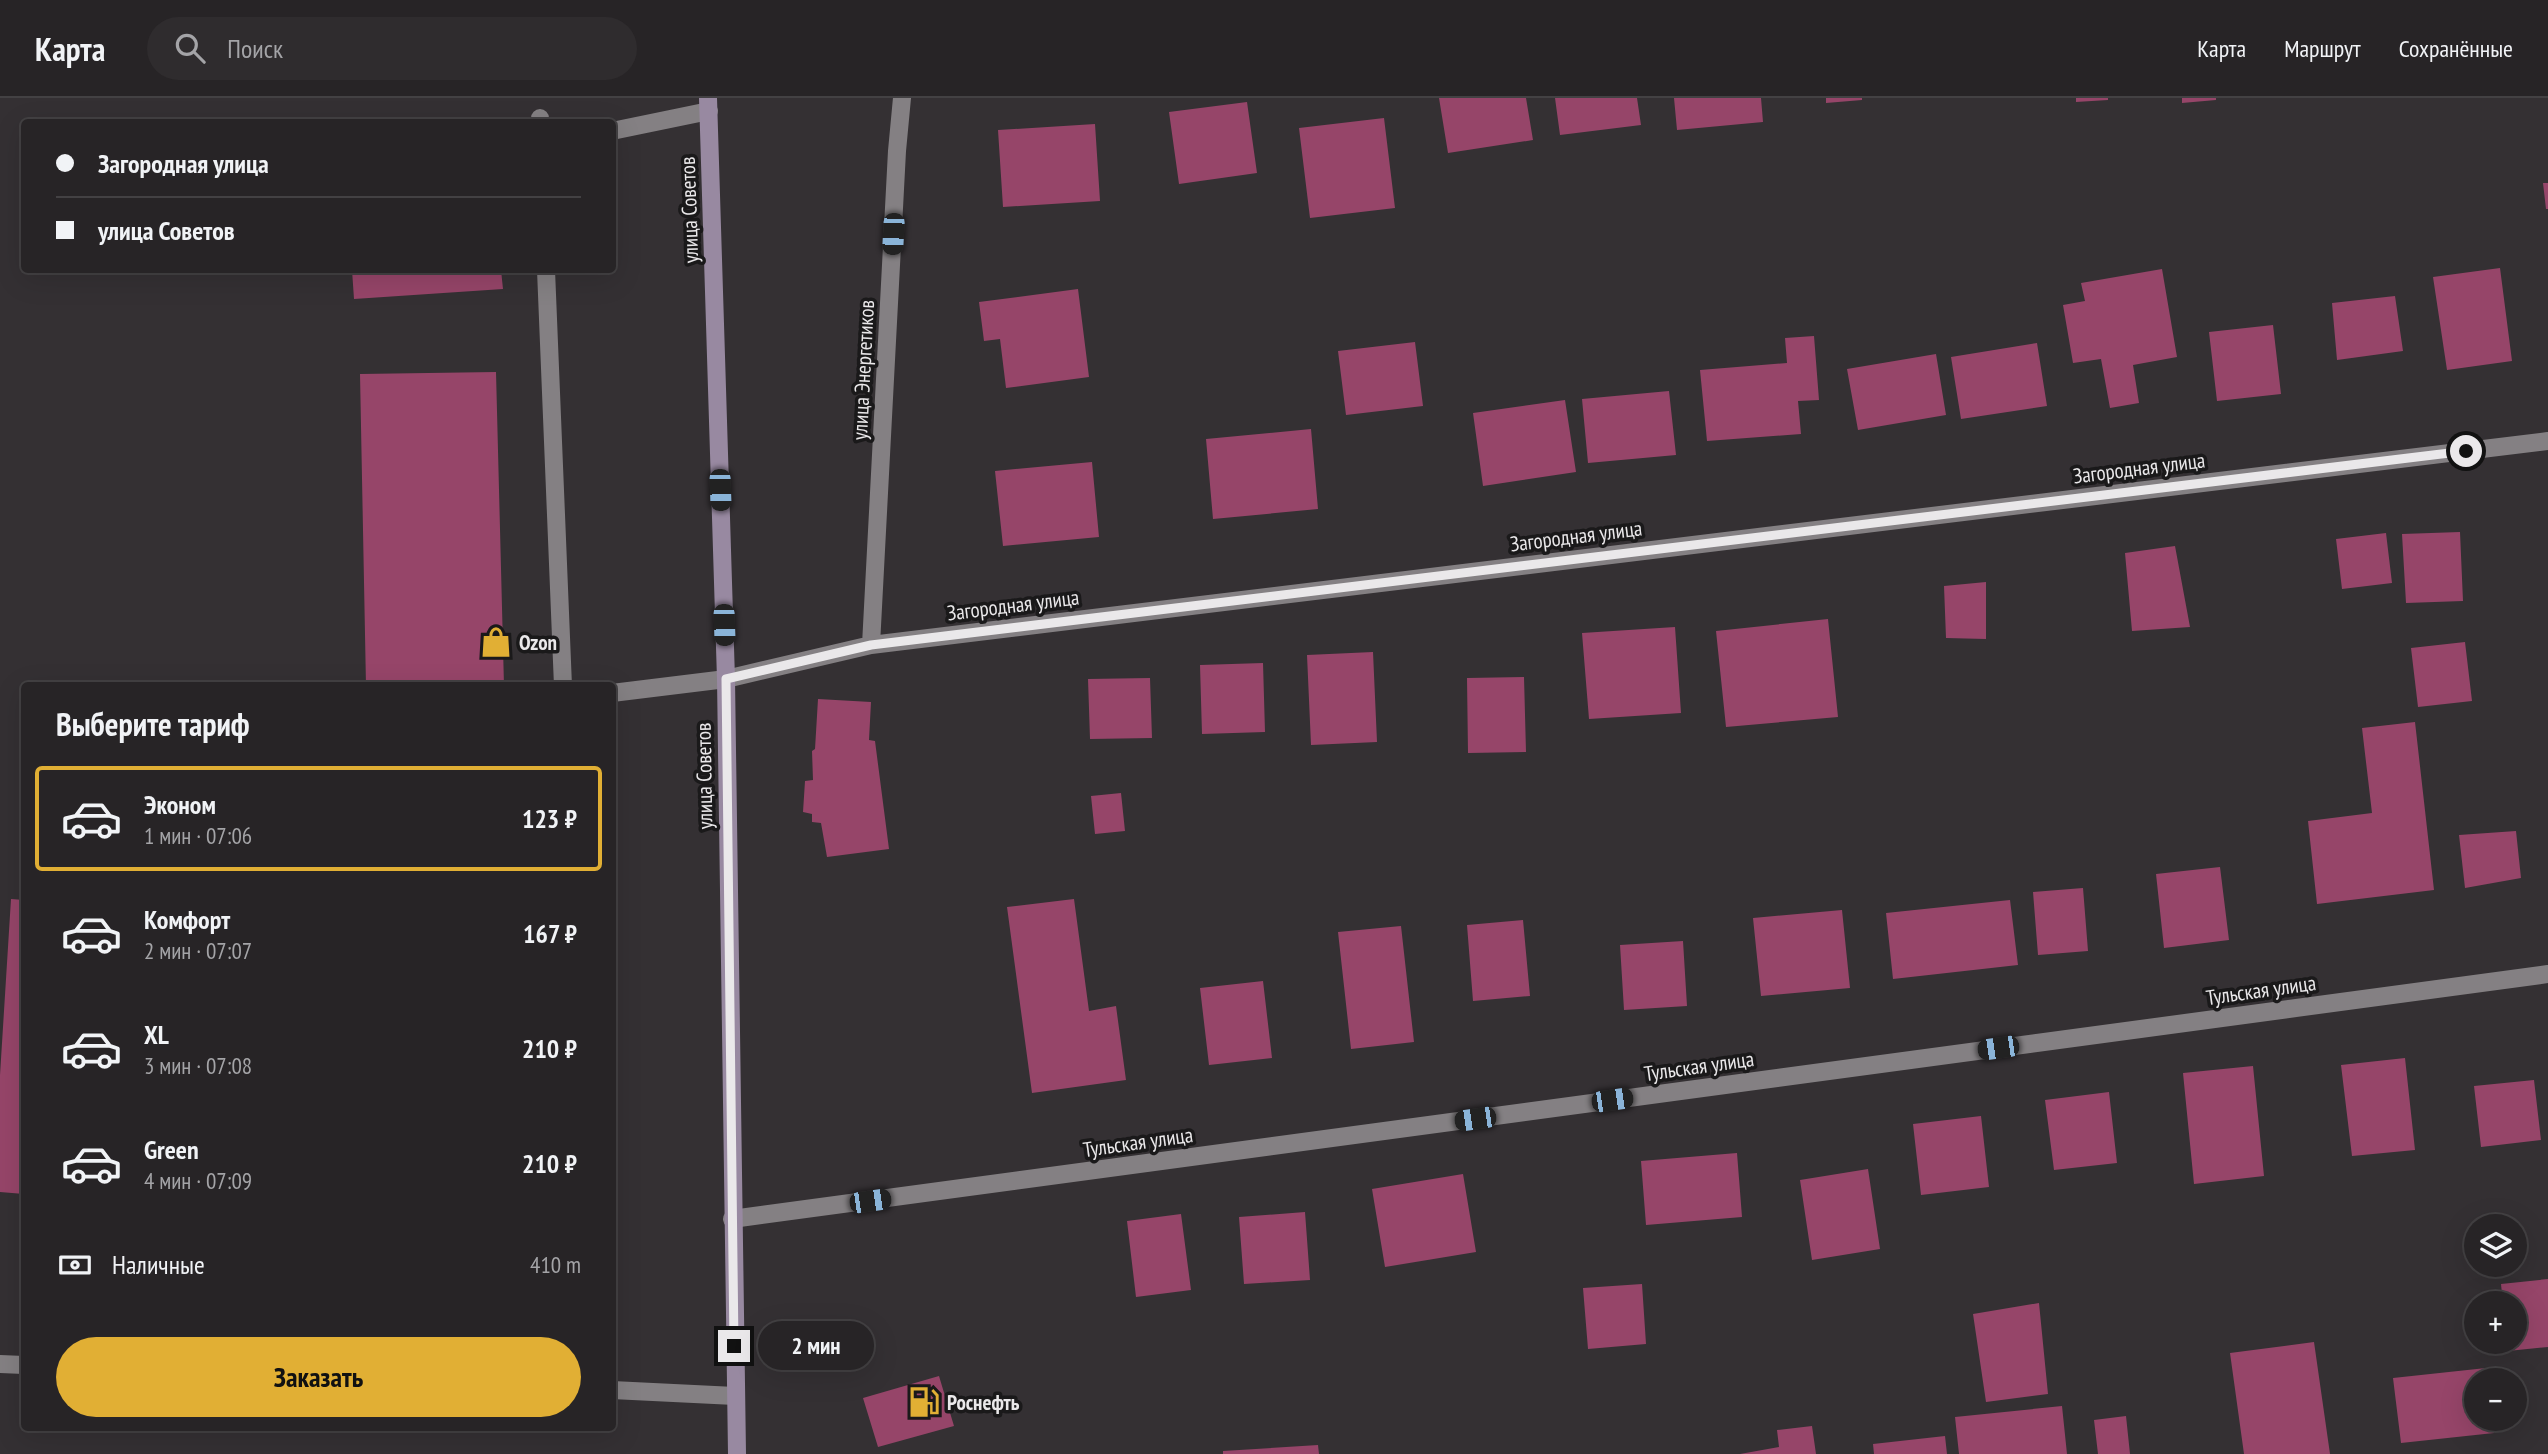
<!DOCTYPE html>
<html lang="ru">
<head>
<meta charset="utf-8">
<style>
	body { margin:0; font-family:"PT Sans Narrow",sans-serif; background:#2f2c2e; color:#f1f3f6; height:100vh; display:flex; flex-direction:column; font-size:26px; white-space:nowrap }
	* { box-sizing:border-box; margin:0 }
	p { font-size:23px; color:#a4a4a7 }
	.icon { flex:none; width:38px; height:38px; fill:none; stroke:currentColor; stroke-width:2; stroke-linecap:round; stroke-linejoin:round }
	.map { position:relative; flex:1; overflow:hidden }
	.drawer { position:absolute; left:21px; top:584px; width:595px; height:749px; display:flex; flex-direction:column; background:#272426; border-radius:7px; box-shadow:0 7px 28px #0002,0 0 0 2px #434143 }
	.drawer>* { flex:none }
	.banner { position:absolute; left:21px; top:21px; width:595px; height:154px; border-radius:7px; box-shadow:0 7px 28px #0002,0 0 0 2px #434143; display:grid; align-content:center; height:154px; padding:0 35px; background:#272426 }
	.controls { position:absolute; left:2464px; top:1116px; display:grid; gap:14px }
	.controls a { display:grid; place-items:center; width:63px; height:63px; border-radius:50%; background:#272426; box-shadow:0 7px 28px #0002,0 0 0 2px #434143; font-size:35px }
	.end { position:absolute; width:32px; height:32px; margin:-16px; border:9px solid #eae8ea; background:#111; box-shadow:0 0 0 4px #111 }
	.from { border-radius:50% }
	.bubble { position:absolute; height:49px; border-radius:24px; background:#272426; box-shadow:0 7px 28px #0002,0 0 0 2px #434143; font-size:23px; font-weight:600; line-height:49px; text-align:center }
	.car { position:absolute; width:21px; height:42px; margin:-21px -10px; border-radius:9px; box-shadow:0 0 5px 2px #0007; background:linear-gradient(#222 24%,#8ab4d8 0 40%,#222 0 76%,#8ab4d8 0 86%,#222 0) }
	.banner b { display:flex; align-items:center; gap:24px; height:66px; font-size:26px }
	.banner b+b { border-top:2px solid #434143 }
	.banner i { width:18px; height:18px; background:#f1f3f6 }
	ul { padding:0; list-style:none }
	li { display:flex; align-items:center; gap:21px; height:105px; margin:0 14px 10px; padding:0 21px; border:4px solid transparent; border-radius:7px }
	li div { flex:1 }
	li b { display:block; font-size:26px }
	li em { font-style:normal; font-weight:600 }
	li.current { border-color:#e1af34 }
	li>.icon { width:63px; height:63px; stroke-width:1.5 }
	h2 { padding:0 35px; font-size:32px; line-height:84px }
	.pay { display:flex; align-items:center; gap:18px; height:77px; padding:0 35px; font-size:26px }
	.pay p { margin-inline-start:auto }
	.button { display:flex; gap:14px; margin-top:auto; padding:14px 35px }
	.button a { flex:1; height:80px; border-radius:42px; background:#e1af34; color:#111; font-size:28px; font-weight:600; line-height:80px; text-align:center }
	header { display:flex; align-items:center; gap:42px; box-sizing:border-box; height:98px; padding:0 35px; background:#272426; border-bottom:2px solid #434143 }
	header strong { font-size:33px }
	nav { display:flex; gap:38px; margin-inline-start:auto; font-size:24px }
	.search { width:490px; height:63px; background:#2f2c2e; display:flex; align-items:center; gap:18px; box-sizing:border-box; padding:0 24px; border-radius:38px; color:#a4a4a7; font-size:26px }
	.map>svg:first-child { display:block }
	.building { fill:#964569 }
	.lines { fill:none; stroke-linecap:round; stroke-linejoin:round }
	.service { stroke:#848083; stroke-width:18 }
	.minor { stroke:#848083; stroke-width:18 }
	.secondary { stroke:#9889a1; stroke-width:18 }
	.route { stroke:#eae8ea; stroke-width:9 }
	.labels { text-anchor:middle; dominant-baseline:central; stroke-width:7; stroke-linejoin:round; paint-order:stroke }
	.street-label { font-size:21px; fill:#eae8ea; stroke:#1a191a }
	.poi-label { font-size:21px; font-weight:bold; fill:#eae8ea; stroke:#1a191a; text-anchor:start }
</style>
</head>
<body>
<header>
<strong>Карта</strong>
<div class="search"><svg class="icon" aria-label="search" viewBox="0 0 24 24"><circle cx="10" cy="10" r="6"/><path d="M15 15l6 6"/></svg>Поиск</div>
<nav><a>Карта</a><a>Маршрут</a><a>Сохранённые</a></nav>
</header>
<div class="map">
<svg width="2548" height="1356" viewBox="0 0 2548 1356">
	<rect width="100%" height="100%" fill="#343033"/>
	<path class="building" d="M1439,0H1526L1533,42L1448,55Z
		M1555,0H1637L1641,27L1560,37Z
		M1674,0H1761L1763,24L1677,32Z
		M1826,0H1862V2L1826,5Z
		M2076,0H2108V2L2076,4Z
		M2182,0H2216V2L2182,5Z
		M1247,4L1257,75L1179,86L1169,14Z
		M1384,20L1395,110L1310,120L1299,30Z
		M1095,26L1100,103L1003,109L998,32Z
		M2543,85H2548V111H2546Z
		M2500,170L2512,263L2447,272L2433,179Z
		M2162,171L2177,259L2133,267L2139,305L2110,310L2101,261L2073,265L2063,207L2085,203L2081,185Z
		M352,172H501L503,191L354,201Z
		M1078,191L1089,279L1006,290L1000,241L984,243L979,204Z
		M2395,198L2403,253L2337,262L2332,205Z
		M2273,227L2281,296L2217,303L2209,234Z
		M1814,238L1819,302L1798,303L1801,336L1707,343L1700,272L1787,265L1785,240Z
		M1415,244L1423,308L1346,317L1338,253Z
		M2037,245L2047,308L1961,321L1951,259Z
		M1936,256L1946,317L1858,332L1847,271Z
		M496,274L504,588H366L360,276Z
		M1669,293L1676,357L1588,365L1582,301Z
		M1565,302L1576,374L1483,388L1473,315Z
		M1311,331L1318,411L1213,421L1206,341Z
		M1092,364L1099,439L1003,448L995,373Z
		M2460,434L2463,503L2406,505L2402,436Z
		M2386,435L2392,485L2342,491L2336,441Z
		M2175,448L2190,529L2132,533L2125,455Z
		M1986,484V541L1946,540L1944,488Z
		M1828,521L1838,619L1726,629L1716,533Z
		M1675,529L1681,615L1589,621L1582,535Z
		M2465,544L2472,603L2418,609L2411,550Z
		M1373,554L1377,644L1311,647L1307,557Z
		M1263,565L1265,634L1202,636L1200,567Z
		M1524,579L1526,654L1468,655L1467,580Z
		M1150,580L1152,640L1090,641L1088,581Z
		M818,601L871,604L869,642L875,643L889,751L827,759L821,725L812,724V716L803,714L805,683L813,682L812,653L815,651Z
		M2415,624L2434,792L2317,806L2308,723L2372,715L2362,630Z
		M1121,695L1125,733L1095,736L1091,698Z
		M2516,733L2521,780L2465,790L2459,737Z
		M2220,769L2229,842L2164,850L2156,776Z
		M2083,790L2088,853L2038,857L2033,794Z
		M11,801L24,802V1096L0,1094V977Z
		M1074,801L1089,913L1116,908L1126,982L1032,995L1007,809Z
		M2010,802L2018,867L1893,881L1886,815Z
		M1842,812L1850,890L1761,898L1753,820Z
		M1523,822L1530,898L1473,903L1467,827Z
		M1401,828L1414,944L1351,951L1338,834Z
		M1683,843L1687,908L1624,912L1620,847Z
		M1263,883L1272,960L1209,967L1200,890Z
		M2405,960L2415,1052L2352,1058L2341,967Z
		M2253,968L2264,1078L2194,1086L2183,975Z
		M2534,982L2541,1042L2481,1049L2474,988Z
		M2109,994L2117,1065L2054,1072L2045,1002Z
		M1981,1018L1989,1089L1921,1097L1913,1026Z
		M1737,1055L1742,1119L1646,1127L1641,1063Z
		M1868,1071L1880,1151L1812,1162L1800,1082Z
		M1463,1076L1476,1154L1385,1169L1372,1091Z
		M1305,1114L1310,1182L1244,1186L1239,1119Z
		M1181,1116L1191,1192L1136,1199L1127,1123Z
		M2548,1181V1249L2508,1253L2507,1244H2515V1206H2503L2501,1186Z
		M1642,1186L1646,1246L1588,1251L1583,1190Z
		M2039,1205L2048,1296L1986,1304L1973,1216Z
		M2314,1244L2330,1356H2244L2230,1255Z
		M2486,1270L2488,1283H2476V1321H2492L2494,1335L2401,1345L2393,1280Z
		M939,1278L954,1328L878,1349L863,1300Z
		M2062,1308L2067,1356H1959L1955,1319Z
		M2126,1318L2130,1356H2098L2094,1322Z
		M1812,1328L1816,1356H1740L1779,1349L1777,1332Z
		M1945,1338L1947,1356H1874L1873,1346Z
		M1318,1347L1319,1356H1223V1353Z"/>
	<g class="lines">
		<path class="service" d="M540,20V24
			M612,33L709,13
			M546,172L563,588"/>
		<path class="minor" d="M871,547L897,53L902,0
			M612,595L726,581L871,547L2548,343
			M732,1121L2548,876
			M0,1266L24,1267
			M612,1292L735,1298"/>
		<path class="secondary" d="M708,0L726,581L737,1356"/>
	</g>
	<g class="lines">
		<path class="route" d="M734,1248L726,581L871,547L2466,353"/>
	</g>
	<defs>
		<symbol id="shop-bare" viewBox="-9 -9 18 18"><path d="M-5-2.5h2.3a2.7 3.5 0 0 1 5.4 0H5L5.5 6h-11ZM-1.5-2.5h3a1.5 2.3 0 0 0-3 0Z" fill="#e1af34" stroke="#1a191a" stroke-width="2.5" paint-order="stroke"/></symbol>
		<symbol id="fuel-bare" viewBox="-9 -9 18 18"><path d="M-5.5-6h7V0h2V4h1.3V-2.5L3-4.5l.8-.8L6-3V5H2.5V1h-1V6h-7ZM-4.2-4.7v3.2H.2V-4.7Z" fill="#e1af34" stroke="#1a191a" stroke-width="2.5" paint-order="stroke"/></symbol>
	</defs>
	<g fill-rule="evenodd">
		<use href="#shop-bare" x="474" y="522" width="44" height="44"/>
		<use href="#fuel-bare" x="902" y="1282" width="44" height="44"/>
	</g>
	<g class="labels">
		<g class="street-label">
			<text transform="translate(689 112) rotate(-92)">улица Советов</text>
			<text transform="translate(863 272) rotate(-87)">улица Энергетиков</text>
			<text transform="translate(2139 370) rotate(-7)">Загородная улица</text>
			<text transform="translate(1576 438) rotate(-7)">Загородная улица</text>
			<text transform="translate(1013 507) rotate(-7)">Загородная улица</text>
			<text transform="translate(704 678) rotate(-91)">улица Советов</text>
			<text transform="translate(2261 892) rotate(-8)">Тульская улица</text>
			<text transform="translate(1699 968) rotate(-8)">Тульская улица</text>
			<text transform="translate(1138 1044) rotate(-8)">Тульская улица</text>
		</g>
		<g class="poi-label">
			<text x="519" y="544">Ozon</text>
			<text x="947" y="1304">Роснефть</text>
		</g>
	</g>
</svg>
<div class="controls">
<a><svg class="icon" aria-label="layers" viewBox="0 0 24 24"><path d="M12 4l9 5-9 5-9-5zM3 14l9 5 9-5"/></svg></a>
<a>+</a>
<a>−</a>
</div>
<i class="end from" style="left:2466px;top:353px"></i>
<i class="end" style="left:734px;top:1248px"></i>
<div class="bubble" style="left:758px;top:1223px;width:116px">2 мин</div>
<i class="car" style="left:893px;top:136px;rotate:183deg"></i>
<i class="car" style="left:720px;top:392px;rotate:178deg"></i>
<i class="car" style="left:724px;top:527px;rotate:178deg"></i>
<i class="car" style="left:1998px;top:950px;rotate:262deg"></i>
<i class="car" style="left:1612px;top:1002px;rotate:82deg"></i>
<i class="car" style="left:1475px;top:1021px;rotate:262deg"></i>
<i class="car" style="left:870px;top:1103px;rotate:82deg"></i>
<div class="banner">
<b><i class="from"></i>Загородная улица</b>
<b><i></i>улица Советов</b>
</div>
<section class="drawer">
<h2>Выберите тариф</h2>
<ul>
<li class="current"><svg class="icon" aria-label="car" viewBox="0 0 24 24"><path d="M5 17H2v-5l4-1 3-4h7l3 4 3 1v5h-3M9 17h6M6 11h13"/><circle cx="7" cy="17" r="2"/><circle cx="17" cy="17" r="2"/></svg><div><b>Эконом</b><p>1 мин · 07:06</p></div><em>123 ₽</em></li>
<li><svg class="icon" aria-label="car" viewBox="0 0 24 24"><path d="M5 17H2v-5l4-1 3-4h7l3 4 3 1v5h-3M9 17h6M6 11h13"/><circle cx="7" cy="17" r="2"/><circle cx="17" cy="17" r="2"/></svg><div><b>Комфорт</b><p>2 мин · 07:07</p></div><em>167 ₽</em></li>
<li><svg class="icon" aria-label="car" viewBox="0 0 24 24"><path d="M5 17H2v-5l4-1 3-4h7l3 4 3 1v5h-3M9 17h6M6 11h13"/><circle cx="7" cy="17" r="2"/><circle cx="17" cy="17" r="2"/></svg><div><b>XL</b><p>3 мин · 07:08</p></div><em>210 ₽</em></li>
<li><svg class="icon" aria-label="car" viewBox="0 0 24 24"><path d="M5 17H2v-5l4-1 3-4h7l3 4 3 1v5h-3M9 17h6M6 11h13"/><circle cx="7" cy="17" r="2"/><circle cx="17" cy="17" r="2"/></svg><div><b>Green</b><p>4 мин · 07:09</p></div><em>210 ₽</em></li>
</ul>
<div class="pay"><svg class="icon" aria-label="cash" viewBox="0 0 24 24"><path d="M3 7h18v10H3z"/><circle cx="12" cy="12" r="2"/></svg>Наличные<p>410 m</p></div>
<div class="button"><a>Заказать</a></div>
</section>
</div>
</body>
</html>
